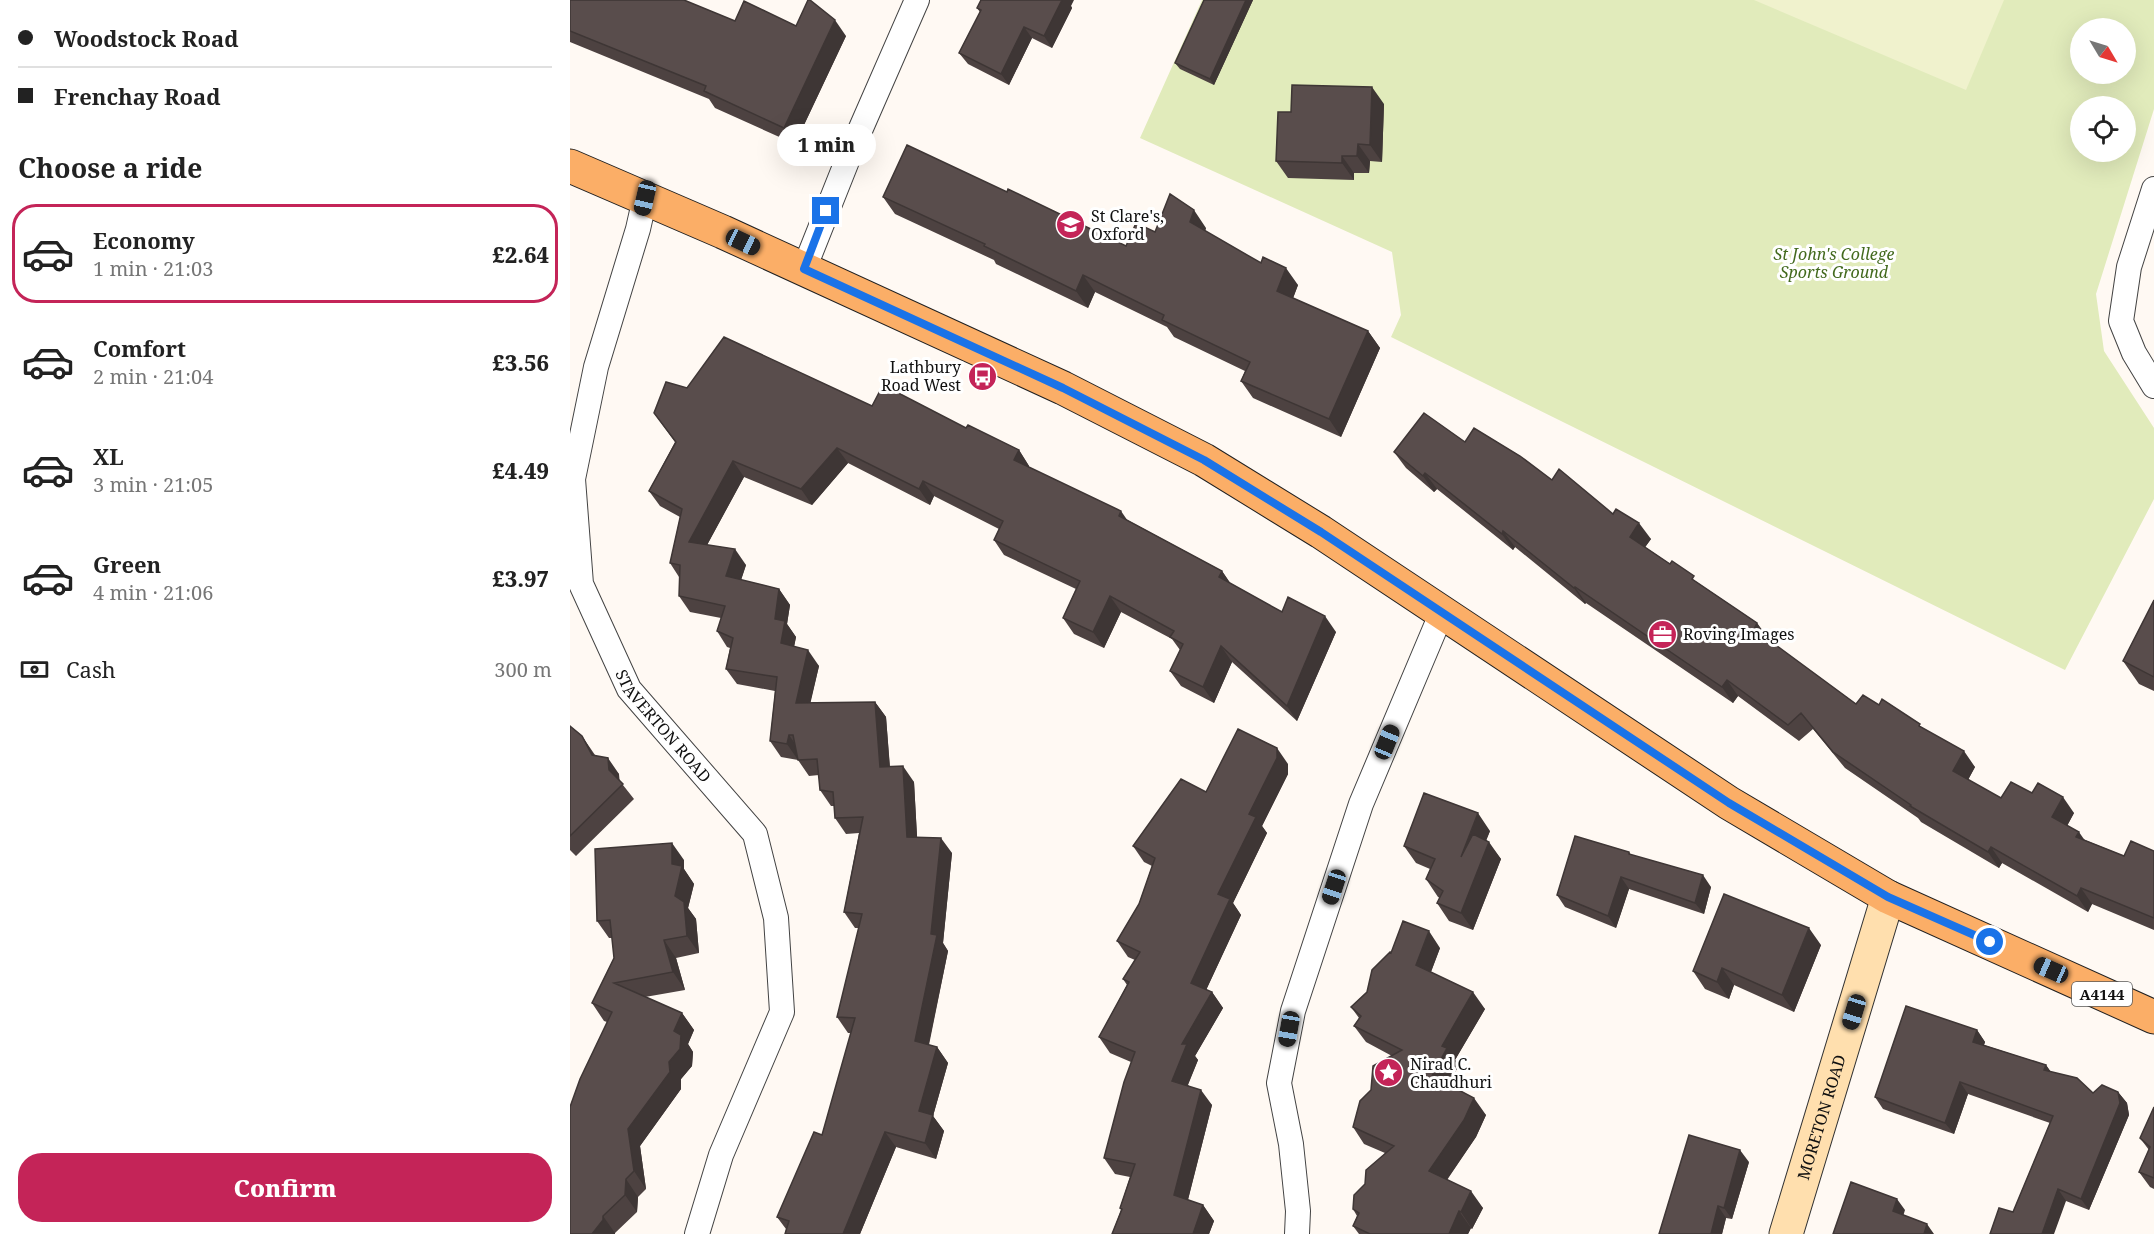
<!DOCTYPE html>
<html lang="en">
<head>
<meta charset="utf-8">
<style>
	body { margin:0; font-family:"Noto Serif",serif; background:#f6f6f6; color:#222; height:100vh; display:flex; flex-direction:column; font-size:22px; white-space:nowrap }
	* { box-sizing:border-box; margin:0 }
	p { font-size:20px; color:#767676 }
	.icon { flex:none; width:33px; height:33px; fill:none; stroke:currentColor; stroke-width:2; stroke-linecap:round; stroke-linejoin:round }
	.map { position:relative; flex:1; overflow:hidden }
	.panel { display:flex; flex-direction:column; background:#fff; width:570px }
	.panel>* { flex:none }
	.guide { display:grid; align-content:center; height:132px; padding:0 18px; background:#fff }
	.needle { width:39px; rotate:128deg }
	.fabs { position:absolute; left:1500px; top:18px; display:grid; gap:12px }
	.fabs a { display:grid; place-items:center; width:66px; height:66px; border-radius:50%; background:#fff; box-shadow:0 6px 24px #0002; font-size:30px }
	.end { position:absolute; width:27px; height:27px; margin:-14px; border:8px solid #1a73e8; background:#fff; box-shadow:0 0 0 3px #fff }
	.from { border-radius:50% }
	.bubble { position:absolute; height:42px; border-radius:21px; background:#fff; box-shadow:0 6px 24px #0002; font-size:20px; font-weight:800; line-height:42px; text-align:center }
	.car { position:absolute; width:18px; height:36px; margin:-18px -9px; border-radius:8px; box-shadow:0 0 4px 2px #0007; background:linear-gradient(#222 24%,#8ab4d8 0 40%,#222 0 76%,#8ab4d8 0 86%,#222 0) }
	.guide b { display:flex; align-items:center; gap:21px; height:57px; font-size:22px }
	.guide b+b { border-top:2px solid #e0e0e0 }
	.guide i { width:15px; height:15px; background:#222 }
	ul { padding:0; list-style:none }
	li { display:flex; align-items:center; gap:18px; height:99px; margin:0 12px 9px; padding:0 6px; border:3px solid transparent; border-radius:24px }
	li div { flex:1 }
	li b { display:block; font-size:22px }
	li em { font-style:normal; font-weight:800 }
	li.on { border-color:#c42458 }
	li>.icon { width:54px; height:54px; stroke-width:1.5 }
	h2 { padding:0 18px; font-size:27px; line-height:72px }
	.pay { display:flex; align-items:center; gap:15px; height:66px; padding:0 18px; font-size:22px }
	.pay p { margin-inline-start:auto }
	.cta { display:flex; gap:12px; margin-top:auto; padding:12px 18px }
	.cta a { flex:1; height:69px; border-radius:24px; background:#c42458; color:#fff; font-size:24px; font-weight:800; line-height:69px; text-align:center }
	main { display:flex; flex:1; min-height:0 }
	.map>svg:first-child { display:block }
	.green { fill:#e1ebbb; fill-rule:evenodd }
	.pitch { fill:#f0f2cd }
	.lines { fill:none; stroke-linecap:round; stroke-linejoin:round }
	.street-casing { stroke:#434343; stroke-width:26 }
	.secondary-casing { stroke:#323232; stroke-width:35 }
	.primary-casing { stroke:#212121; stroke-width:35 }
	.street { stroke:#fff; stroke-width:24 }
	.secondary { stroke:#ffdfae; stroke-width:33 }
	.primary { stroke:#fbae67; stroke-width:33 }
	.wall { fill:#4d4241 }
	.shaded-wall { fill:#3e3635 }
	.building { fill:#594d4c; stroke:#3e3635; stroke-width:1.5 }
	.route { stroke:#1a73e8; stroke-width:8 }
	.labels { text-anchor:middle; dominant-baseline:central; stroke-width:6; stroke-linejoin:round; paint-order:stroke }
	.shield { fill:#fff; stroke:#585858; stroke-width:1.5 }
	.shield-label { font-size:15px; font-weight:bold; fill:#101010 }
	.poi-label { font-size:16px; fill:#101010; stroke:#fff; text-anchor:start }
	.park-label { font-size:16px; font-style:italic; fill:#436a1e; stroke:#fff }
	.street-label { font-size:16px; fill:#101010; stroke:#fff }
</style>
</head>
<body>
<main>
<section class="panel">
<div class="guide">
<b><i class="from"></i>Woodstock Road</b>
<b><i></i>Frenchay Road</b>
</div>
<h2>Choose a ride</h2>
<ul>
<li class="on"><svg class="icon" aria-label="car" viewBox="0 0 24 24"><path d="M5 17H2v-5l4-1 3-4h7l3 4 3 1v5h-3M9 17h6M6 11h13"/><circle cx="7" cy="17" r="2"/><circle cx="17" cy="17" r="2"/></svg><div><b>Economy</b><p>1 min · 21:03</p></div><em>£2.64</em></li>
<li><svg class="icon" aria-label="car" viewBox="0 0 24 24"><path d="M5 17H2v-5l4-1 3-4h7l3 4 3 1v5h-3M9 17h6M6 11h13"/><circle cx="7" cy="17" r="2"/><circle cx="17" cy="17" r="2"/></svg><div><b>Comfort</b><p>2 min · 21:04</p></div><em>£3.56</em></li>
<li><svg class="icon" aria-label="car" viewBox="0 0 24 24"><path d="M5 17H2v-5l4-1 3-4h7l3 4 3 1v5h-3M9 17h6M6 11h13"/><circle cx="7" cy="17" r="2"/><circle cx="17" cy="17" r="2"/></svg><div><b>XL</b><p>3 min · 21:05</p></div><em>£4.49</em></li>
<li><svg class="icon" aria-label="car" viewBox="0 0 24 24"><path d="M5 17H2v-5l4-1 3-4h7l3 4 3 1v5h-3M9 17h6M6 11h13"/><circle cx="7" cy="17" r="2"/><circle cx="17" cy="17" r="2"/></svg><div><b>Green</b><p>4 min · 21:06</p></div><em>£3.97</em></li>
</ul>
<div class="pay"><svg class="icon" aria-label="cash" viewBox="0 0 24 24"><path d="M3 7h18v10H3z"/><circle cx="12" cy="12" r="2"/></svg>Cash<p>300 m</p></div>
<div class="cta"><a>Confirm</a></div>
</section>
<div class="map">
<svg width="1584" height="1234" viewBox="0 0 1584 1234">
	<rect width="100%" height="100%" fill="#fff9f3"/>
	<path class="green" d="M632,0H1584V109L1526,294L1534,351L1584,428V499L1495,670L821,337L831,315L822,252L570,138ZM1510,28H1556V74H1510ZM1510,106H1556V152H1510Z"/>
	<path class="pitch" d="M1184,0H1434L1396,90Z"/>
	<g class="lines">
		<defs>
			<g id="street">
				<path d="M1584,189L1559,267L1551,321L1564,353L1584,386"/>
				<path id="s1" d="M75,198L68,229L26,367L3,479L11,584L59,689L185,834L206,918L212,1012L151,1155L127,1234"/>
				<path d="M234,269L281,151L347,0"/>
				<path d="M727,1234L728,1211L721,1144L709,1083L723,1011L791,804L872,612"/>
			</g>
			<g id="secondary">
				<path id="s2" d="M1216,1234L1318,897"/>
			</g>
			<path id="primary" d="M0,166L153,232L493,388L634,460L751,532L1159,803L1318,897L1584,1017"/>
		</defs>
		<use href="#street" class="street-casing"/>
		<use href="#secondary" class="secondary-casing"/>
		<use href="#primary" class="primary-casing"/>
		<use href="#street" class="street"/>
		<use href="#secondary" class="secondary"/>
		<use href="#primary" class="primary"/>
	</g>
	<path class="wall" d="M0,0L165,21L226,26L276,36L225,144L145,108L139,99L0,42Z
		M634,0H683L644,85L610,69L605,63Z
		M501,6L502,8L482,48L462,38L439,85L398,64L389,53L410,12L407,8Z
		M814,104L812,162L800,161L799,173H784V180L718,178L706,161L721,112Z
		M313,197L556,246L585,232L636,228L635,231L728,285L723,298L798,331L810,348L771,437L683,398L671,381L675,371L604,337L597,327L525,292L518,308L426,264L424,260L325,214Z
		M117,388L302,406L396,428L449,450L459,466V467L652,571L660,583L712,612L766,632L727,721L662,662L644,703L611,686L600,671L610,650L602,639L551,612L534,648L504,634L493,618L506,589L434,555L424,540L429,529L364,496L360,505L278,463L242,505L174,477L137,545L176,565L171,580L209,589L220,605L217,624L226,637L224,646L249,666L240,703L305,702L316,717L320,767L344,782L347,837L382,853L373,943L378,951L359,1045L367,1047L378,1063L363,1116L374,1131L366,1159L326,1147L290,1234H215L216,1229L207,1217L252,1135L281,1033H278L267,1017L289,928H285L274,912L289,833L276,834L265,818L264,806H261L250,790L249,775L239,776L228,760L211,757L200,741L205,691L167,684L156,669L160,648L157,647L147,631L151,618L120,612L109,596V577L100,563L110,517L90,506L79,491L105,442L84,413Z
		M895,442L982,480L1043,514L1081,539L1075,547L1187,623L1198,640L1286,704L1309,705L1353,728L1405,767L1398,780L1431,798L1462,793L1504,813L1497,826L1515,840L1554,856L1584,851V930L1522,904L1518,912L1432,863L1429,868L1351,822L1348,818L1275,768L1243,729L1229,741L1168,696L1163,703L1016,603L1015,604L945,547L943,550L867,489L864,492L836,468L824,452Z
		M1584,600V691L1569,684L1553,661Z
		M0,726L12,736L25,755L49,774V780L64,799L6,856L0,850Z
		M718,764V774L692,826L697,833L663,903L671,915L636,990L642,992L653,1008L625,1056L628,1060L618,1085L642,1105L618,1200L633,1205L644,1221L639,1234H542L551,1210L550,1208L560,1177L545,1174L534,1158L561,1062L540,1053L529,1037L557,985L553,979L565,960L558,957L547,941L569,904L582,866L574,862L563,846L636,792Z
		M920,831L916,840L931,859L903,930L879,921L867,903L870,898L868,897L856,879L860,869L846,863L834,846Z
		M1059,852L1061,855L1141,887L1134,914L1059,889L1046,928L995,907L987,895Z
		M114,860V869L124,884L118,908L126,919L129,953L106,958L115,990L75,997L112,1013L124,1030L118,1044L123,1052L122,1066L111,1079V1089L70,1146L76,1189L68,1197L67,1212L45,1233V1234H0L37,1022L34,1021L22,1003L44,958L42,938H39L27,921Z
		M1251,945L1224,1012L1164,985L1159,999L1135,989L1123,971Z
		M870,948L861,972L915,1009L885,1060L889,1065L878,1085L916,1115L906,1137L877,1180L913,1208L902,1229L901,1228L898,1234H789L783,1226L787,1216L783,1209L795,1184L815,1153L794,1144L783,1127L801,1090L822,1056L796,1042L784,1026L789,1018L781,1007L797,992L821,953Z
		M1407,1030L1415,1042L1414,1045L1476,1065L1481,1072L1523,1093L1548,1092L1557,1103L1559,1115L1519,1210L1496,1201L1443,1212L1480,1123L1398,1094L1384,1134L1313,1109L1305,1097Z
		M1584,1107V1189L1580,1187L1569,1172L1579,1150L1570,1138Z
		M1179,1162L1162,1219L1156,1218L1152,1234H1089Z"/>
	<path class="shaded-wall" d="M492,0H504L501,6L502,8L482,48L474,36Z
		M676,0H683L644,85L640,79Z
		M265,20L276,36L225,144L214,128Z
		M454,27L462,38L439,85L431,74Z
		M802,87L814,104L812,162L800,145Z
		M788,144L800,161L799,173L787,156Z
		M772,156L784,173V180L772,163Z
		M624,210L636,228L632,239L620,222Z
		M716,268L728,285L719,309L707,291Z
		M513,275L525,292L518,308L506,291Z
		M798,331L810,348L771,437L759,419Z
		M267,448L278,463L242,505L231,489Z
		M449,450L459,466L455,475L444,460Z
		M163,461L174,477L130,558L119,542Z
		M855,473L867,489L864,492L853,476Z
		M353,481L364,496L360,505L349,489Z
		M551,511L562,527L549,516Z
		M1069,523L1081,539L1071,553L1060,537Z
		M933,531L945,547L943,550L932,534Z
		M165,549L176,565L167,592L156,576Z
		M652,571L663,587L649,577Z
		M1005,587L1016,603L1015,604L1004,588Z
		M209,589L220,605L217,624L226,637L222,658L211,643L205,619Z
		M540,596L551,612L534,648L523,632Z
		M755,616L766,632L727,721L717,706Z
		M1187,623L1199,639L1195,645L1184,629Z
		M651,646L662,662L644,703L633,687Z
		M238,650L249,666L237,718L226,703Z
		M1157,680L1168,696L1163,703L1152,687Z
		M305,702L316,717L321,783L310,767Z
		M219,735L230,751L228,760L217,744Z
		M12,736L22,752L33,770L22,755Z
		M707,748L718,764V774L692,826L697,833L663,903L671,915L632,999L621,983L648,894L679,814Z
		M1394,751L1405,767L1394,787L1383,771Z
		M38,758L49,774L50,785L39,770Z
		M333,766L344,782L348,853L337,837Z
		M1493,797L1504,813L1493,833L1482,817Z
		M908,813L920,831L903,874L891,857Z
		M1509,832L1520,848L1506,837Z
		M371,838L382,853L373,943L378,951L356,1057L345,1041L361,934Z
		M919,842L931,859L903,930L891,913Z
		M102,843L114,860V869L124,884L118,908L126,919L129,953L117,936L105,896L102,864Z
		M1421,847L1432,863L1429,868L1418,852Z
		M1133,875L1141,887L1134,914L1125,903Z
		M1051,877L1059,889L1046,928L1038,916Z
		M1511,888L1522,904L1518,912L1507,896Z
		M1239,928L1251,945L1224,1012L1212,995Z
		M859,931L870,948L857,982L846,965Z
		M94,940L106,958L115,990L103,972Z
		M1152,968L1164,985L1159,999L1147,982Z
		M642,992L653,1008L625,1056L628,1060L613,1096L602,1081L612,1044Z
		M903,992L915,1009L885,1060L889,1065L873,1093L862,1076L872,1046Z
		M112,1013L124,1030L118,1044L123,1052L122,1066L111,1079V1089L70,1146L76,1189L64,1171L58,1129L99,1062L104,1031Z
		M1407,1030L1415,1042L1411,1053L1403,1042Z
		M367,1047L378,1063L363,1116L374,1131L366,1159L355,1143L349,1111Z
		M1476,1065L1484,1077L1474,1070Z
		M1390,1082L1398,1094L1384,1134L1375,1123Z
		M631,1090L642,1105L615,1211L604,1195Z
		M1548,1092L1557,1103L1559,1115L1519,1210L1511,1199Z
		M904,1098L916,1115L906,1137L871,1188L859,1171Z
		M315,1132L326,1147L290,1234H273Z
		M1170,1150L1179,1162L1162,1219L1154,1208Z
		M56,1179L68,1197L67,1212L55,1195Z
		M1488,1189L1496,1201L1484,1234H1472Z
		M901,1191L913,1208L902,1229L891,1212Z
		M1327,1199L1335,1210L1331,1223L1323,1211Z
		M633,1205L644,1221L639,1234H623Z
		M1148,1206L1156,1218L1152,1234H1141Z
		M889,1211L901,1228L898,1234H879Z
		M33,1216L45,1233V1234H22Z
		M1357,1224L1364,1234H1354Z"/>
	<path class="building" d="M0,0H114L165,21L174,1L226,26L238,0H240L265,20L214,128L134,91L136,86L0,31Z
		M411,0H492L474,36L454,27L431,74L389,53L411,10L407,8Z
		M634,0H676L640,79L605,63Z
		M722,85L802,87L800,145L788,144L787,156H772V163L706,161L708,112H721Z
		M337,145L437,192L438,189L556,246L566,223L585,232L600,194L624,210L620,222L691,263L693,257L716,268L707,291L798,331L759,419L671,381L680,362L592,320L594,315L513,275L506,291L414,246L415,244L313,197Z
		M154,337L302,406L313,385L396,428L398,425L449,450L444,460L551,511L549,516L652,571L649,577L712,612L718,597L755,616L717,706L651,646L633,687L600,671L613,644L600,637L604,631L540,596L523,632L493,618L510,581L424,540L433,521L353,481L349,489L267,448L231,489L163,461L119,542L165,549L156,576L209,589L205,619L215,621L211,643L238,650L226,703L305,702L310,767L333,766L337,837L371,838L361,934L367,935L345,1041L367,1047L349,1111L363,1115L355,1143L315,1132L273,1234H215L219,1221L207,1217L244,1132L252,1135L285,1018L267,1017L292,914L274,912L293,817L265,818L263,792L250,790L247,759L228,760L223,735H219L217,744L200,741L207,677L156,669L163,638L147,631L155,606L109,596L110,565L100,563L112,509L79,491L106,442L84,413L96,382L117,388Z
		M854,413L895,442L904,428L950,456L982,480L989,469L1043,514L1046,509L1069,523L1060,537L1100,564L1102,561L1124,576L1122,579L1187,623L1184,629L1286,704L1293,695L1309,705L1312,699L1350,724L1349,726L1394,751L1383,771L1431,798L1441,782L1462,793L1468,783L1493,797L1482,817L1509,832L1506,837L1554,856L1561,841L1584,851V918L1511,888L1507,896L1421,847L1418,852L1340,806L1341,805L1263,752L1231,713L1218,725L1157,680L1152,687L1005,587L1004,588L933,531L932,534L855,473L853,476L824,452Z
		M1584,600V677L1553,661Z
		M0,726L12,736L22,755L38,758L39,770L53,784L0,836Z
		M668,729L707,748V758L679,814L686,817L648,894L660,899L621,983L642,992L612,1044H617L602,1081L631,1090L604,1195L633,1205L623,1234H542L552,1209L550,1208L565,1164L534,1158L554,1082L565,1052L529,1037L559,982L553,979L570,952L547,941L569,904L585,858L563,846L611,779L636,792Z
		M854,793L908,813L891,857L903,834L919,842L891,913L867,903L873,891L856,879L865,859L834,846Z
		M1005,836L1059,852V854L1133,875L1125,903L1051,877L1038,916L987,895Z
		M102,843V864L112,866L105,896L114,902L117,936L94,940L103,972L44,983L112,1013L104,1031L111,1035L110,1049L99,1062L100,1072L58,1129L64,1171L56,1179L55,1195L33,1216V1220L22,1234H0V1107L10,1079L42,1012L22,1003L44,958L40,920L27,921L25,849Z
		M1154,894L1239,928L1212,995L1152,968L1147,982L1123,971Z
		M833,921L859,931L846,965L903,992L872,1046L877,1048L862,1076L904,1098L894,1120L859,1171L901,1191L891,1212L889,1211L879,1234H800L783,1226L789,1213L783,1209L784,1195L795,1184L796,1170L824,1146L783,1127L790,1101L801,1090L803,1066L832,1050L784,1026L791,1016L781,1007L797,992L802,970L820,952L821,953Z
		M1336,1006L1407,1030L1403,1042L1476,1065L1474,1070L1507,1078L1523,1093L1532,1085L1548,1092L1550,1103L1511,1199L1488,1189L1472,1234H1420L1429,1208L1443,1212L1483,1116L1390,1082L1375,1123L1305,1097Z
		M1584,1107V1178L1569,1172L1580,1147L1570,1138Z
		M1119,1135L1170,1150L1154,1208L1148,1206L1141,1234H1089Z
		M1281,1182L1327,1199L1323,1211L1357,1224L1354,1234H1263Z"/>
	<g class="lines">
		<path class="route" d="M256,211L234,269L493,388L634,460L751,532L1159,803L1318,897L1420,942"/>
	</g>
	<defs>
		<symbol id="school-disc" viewBox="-11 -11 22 22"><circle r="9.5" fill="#c42458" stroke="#fff"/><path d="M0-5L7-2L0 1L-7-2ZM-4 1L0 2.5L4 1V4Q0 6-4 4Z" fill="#fff"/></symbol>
		<symbol id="bus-disc" viewBox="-11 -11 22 22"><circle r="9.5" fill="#c42458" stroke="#fff"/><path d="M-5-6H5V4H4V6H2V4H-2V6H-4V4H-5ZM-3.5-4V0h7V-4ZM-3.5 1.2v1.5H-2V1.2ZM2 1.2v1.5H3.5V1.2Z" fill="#fff"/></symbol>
		<symbol id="office-disc" viewBox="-11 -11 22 22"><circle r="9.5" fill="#c42458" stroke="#fff"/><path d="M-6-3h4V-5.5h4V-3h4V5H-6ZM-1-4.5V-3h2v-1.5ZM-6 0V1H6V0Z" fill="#fff"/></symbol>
		<symbol id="sight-disc" viewBox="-11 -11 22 22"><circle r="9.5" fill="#c42458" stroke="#fff"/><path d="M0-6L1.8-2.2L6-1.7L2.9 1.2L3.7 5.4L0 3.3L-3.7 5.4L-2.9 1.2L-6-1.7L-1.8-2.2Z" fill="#fff"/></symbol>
	</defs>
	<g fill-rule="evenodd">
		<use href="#school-disc" x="484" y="208" width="33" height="33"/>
		<use href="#bus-disc" x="396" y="360" width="33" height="33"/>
		<use href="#office-disc" x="1076" y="618" width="33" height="33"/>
		<use href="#sight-disc" x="802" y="1056" width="33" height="33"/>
	</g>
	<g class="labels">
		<rect class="shield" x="1502" y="982" width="60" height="24" rx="4.5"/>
		<g class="shield-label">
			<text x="1532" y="994">A4144</text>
		</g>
		<g class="poi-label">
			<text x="521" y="216">St Clare's,<tspan x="521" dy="18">Oxford</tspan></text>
			<text x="391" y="367" text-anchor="end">Lathbury<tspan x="391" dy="18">Road West</tspan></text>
			<text x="1113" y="634">Roving Images</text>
			<text x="840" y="1064">Nirad C.<tspan x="840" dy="18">Chaudhuri</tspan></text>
		</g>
		<g class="park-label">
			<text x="1264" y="254">St John's College<tspan x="1264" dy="18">Sports Ground</tspan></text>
		</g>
		<g class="street-label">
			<text stroke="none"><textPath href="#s1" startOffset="561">STAVERTON ROAD</textPath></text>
			<text stroke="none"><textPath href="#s2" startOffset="122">MORETON ROAD</textPath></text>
		</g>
	</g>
</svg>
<div class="fabs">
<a><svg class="needle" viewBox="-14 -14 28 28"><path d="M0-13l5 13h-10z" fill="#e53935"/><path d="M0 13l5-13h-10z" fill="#767676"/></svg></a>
<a><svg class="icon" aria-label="locate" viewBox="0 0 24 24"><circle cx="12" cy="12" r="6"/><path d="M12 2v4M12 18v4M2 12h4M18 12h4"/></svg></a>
</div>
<i class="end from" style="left:1420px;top:942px"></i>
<i class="end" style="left:256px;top:211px"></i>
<div class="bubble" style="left:207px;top:124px;width:99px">1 min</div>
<i class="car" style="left:75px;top:198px;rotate:193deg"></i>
<i class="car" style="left:173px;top:242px;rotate:115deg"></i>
<i class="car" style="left:817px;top:742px;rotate:22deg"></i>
<i class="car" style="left:764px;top:887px;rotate:198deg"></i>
<i class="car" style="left:1481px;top:970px;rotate:294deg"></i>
<i class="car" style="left:1284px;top:1012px;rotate:197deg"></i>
<i class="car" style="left:719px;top:1029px;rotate:190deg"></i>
</div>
</main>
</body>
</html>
